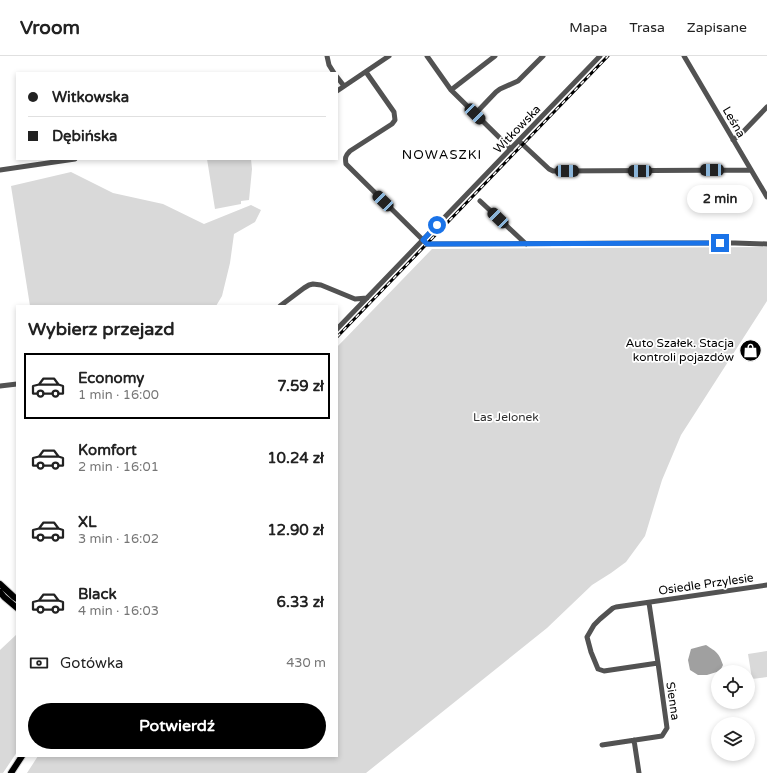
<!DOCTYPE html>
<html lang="pl">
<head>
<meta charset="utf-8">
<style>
	body { margin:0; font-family:"Varela Round",sans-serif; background:#f2f2f2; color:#222; height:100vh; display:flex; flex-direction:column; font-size:15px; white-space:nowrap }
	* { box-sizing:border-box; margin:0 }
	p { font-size:13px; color:#767676 }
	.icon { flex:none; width:22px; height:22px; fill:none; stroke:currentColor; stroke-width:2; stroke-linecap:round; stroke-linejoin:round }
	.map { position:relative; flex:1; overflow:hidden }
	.sheet { position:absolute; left:16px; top:249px; width:322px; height:452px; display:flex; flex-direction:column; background:#fff; border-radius:0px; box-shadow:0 2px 6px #0003 }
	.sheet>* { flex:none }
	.guide { position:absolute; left:16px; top:16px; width:322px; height:88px; border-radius:0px; box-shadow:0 2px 6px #0003; display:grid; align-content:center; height:88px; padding:0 12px; background:#fff }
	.controls { position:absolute; left:711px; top:609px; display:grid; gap:8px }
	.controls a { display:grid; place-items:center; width:44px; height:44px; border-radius:50%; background:#fff; box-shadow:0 2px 6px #0003; font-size:20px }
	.end { position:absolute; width:18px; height:18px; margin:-9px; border:5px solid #1a73e8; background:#fff; box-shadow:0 0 0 2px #fff }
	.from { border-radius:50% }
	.bubble { position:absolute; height:28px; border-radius:14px; background:#fff; box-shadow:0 2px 6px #0003; font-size:13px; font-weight:800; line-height:28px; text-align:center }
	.car { position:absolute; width:12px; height:24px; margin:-12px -6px; border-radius:5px; box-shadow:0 0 3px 1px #0007; background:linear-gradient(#222 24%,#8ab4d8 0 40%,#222 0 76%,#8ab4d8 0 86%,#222 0) }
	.guide b { display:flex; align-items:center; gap:14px; height:38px; font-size:15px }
	.guide b+b { border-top:1px solid #e0e0e0 }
	.guide i { width:10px; height:10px; background:#222 }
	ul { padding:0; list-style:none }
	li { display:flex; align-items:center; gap:12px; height:66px; margin:0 8px 6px; padding:0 4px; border:2px solid transparent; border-radius:0px }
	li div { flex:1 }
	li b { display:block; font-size:15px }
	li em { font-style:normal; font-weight:800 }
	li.on { border-color:#000 }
	li>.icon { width:36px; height:36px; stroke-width:1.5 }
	h2 { padding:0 12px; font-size:18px; line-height:48px }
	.pay { display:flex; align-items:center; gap:10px; height:44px; padding:0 12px; font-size:15px }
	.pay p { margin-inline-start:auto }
	.button { display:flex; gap:8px; margin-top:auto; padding:8px 12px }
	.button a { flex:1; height:46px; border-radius:24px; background:#000; color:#fff; font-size:16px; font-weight:800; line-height:46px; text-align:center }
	header { display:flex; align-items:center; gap:24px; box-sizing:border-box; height:56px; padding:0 20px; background:#fff; border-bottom:1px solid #e0e0e0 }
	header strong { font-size:19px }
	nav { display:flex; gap:22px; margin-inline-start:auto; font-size:14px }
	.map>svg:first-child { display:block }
	.green { fill:#d9d9d9 }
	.water { fill:#a0a0a0 }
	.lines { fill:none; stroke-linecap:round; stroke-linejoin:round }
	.major-casing { stroke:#dbdbdb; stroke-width:8 }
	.minor { stroke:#525252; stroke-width:5 }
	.major { stroke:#000; stroke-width:6 }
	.rail-casing { stroke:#000; stroke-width:3 }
	.rail { stroke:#fff; stroke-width:1.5; stroke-dasharray:4.5; stroke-linecap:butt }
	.route { stroke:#1a73e8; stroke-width:5 }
	.labels { text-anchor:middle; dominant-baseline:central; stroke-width:3.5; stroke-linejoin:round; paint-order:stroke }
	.street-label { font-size:12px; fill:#000; stroke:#fff }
	.poi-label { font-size:12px; fill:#000; stroke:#fff; text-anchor:end }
	.park-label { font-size:12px; fill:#303030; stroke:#fff }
	.neighbourhood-label { font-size:13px; letter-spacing:1px; fill:#000; stroke:#fff }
</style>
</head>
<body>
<header>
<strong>Vroom</strong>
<nav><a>Mapa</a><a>Trasa</a><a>Zapisane</a></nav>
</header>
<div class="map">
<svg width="767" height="717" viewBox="0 0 767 717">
	<rect width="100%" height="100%" fill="#fff"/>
	<path class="green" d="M207,103H251L252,113L249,144L241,145V148L215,153Z
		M71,116L113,137L163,148L204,168L251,149L261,154L255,166L234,178L230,207L222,240L216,250H30L11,130Z
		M767,191V245L681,379L662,424L645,480L626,506L611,517L592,529L547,572L366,717H27L38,700H337V291L432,193Z
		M17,578V696L3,717H0V594Z
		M767,595V621L752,623L748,598Z"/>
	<path class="water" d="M706,589C717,596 719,597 723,609L720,615L707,619H698L690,614L688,604L691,593L702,590Z"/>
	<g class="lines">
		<defs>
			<path id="major" d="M0,528L14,541L17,543
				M0,536L4,541L17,552
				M11,717L22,700"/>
		</defs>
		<use href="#major" class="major-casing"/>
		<path class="minor" d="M327,0L329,9L334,17
			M427,0L451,34L511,93
			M684,0L767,141
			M366,16L394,56L395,64L392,68L350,95C345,100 345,102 346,108L427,188L654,187H735L767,188
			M337,21L344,30
			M451,34L495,0
			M337,35L389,0
			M475,58L496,36L500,33L518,25L543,0
			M733,84L743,76L767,51
			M519,85L549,113L553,115L751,114
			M0,114L75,103
			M480,145L526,188
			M280,250L304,232L309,229L313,228L321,229L355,243L367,242
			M337,273L600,0
			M0,330L17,328
			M649,547L658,607L604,615L598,613L591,596L587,581L594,569L600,563L613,552L616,551L767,529
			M634,684L639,717
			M602,689L662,680L667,672L658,607"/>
		<use href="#major" class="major"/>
		<defs>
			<path id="rail" d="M337,281L608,0"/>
		</defs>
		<use href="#rail" class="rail-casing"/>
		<use href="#rail" class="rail"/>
	</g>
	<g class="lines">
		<path class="route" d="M437,169L423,184L427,188L720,187"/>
	</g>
	<defs>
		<symbol id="shop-disc" viewBox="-11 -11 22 22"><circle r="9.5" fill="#000" stroke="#fff"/><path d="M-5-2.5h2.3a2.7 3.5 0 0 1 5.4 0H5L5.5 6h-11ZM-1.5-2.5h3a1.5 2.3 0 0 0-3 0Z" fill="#fff"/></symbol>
	</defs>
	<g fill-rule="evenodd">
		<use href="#shop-disc" x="738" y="282" width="25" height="25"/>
	</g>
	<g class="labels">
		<g class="street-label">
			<text transform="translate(734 66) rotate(60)">Leśna</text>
			<text transform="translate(517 73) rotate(-46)">Witkowska</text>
			<text transform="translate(706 528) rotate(-8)">Osiedle Przylesie</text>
			<text transform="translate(673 645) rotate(82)">Sienna</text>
		</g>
		<g class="poi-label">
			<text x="734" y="287">Auto Szałek. Stacja<tspan x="734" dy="14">kontroli pojazdów</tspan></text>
		</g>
		<g class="park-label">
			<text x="506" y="361">Las Jelonek</text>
		</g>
		<g class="neighbourhood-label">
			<text x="442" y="99">NOWASZKI</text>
		</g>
	</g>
</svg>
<div class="controls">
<a><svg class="icon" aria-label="locate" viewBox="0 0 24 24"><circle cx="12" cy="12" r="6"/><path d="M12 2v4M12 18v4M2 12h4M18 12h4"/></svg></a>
<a><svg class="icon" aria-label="layers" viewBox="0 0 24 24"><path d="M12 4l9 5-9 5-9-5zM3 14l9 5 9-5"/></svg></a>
</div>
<i class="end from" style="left:437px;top:169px"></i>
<i class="end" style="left:720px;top:187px"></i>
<div class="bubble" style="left:687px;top:129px;width:66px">2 min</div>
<i class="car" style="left:475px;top:58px;rotate:135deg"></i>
<i class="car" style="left:712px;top:114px;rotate:270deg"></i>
<i class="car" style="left:567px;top:115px;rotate:90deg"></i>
<i class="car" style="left:640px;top:115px;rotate:270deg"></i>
<i class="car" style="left:383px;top:145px;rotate:314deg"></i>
<i class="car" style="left:498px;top:162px;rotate:314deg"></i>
<div class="guide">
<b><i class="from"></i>Witkowska</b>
<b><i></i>Dębińska</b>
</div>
<section class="sheet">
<h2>Wybierz przejazd</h2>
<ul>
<li class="on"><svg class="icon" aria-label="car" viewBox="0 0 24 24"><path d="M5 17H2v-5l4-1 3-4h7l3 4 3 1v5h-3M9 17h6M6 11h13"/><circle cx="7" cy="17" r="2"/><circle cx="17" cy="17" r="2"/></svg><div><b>Economy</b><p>1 min · 16:00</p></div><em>7.59 zł</em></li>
<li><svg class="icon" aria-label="car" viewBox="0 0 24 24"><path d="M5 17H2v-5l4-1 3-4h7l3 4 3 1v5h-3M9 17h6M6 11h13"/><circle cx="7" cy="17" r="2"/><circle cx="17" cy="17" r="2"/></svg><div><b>Komfort</b><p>2 min · 16:01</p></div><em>10.24 zł</em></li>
<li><svg class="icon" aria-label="car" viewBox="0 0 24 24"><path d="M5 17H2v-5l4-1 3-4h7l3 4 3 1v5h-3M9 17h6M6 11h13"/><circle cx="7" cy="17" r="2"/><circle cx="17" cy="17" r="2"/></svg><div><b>XL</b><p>3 min · 16:02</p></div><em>12.90 zł</em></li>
<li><svg class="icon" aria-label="car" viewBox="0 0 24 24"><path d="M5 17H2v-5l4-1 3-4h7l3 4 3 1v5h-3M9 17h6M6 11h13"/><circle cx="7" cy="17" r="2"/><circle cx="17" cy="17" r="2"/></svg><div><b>Black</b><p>4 min · 16:03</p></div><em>6.33 zł</em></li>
</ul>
<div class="pay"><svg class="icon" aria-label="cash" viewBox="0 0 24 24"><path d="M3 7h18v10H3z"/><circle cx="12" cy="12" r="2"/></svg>Gotówka<p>430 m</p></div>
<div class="button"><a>Potwierdź</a></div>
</section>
</div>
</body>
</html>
